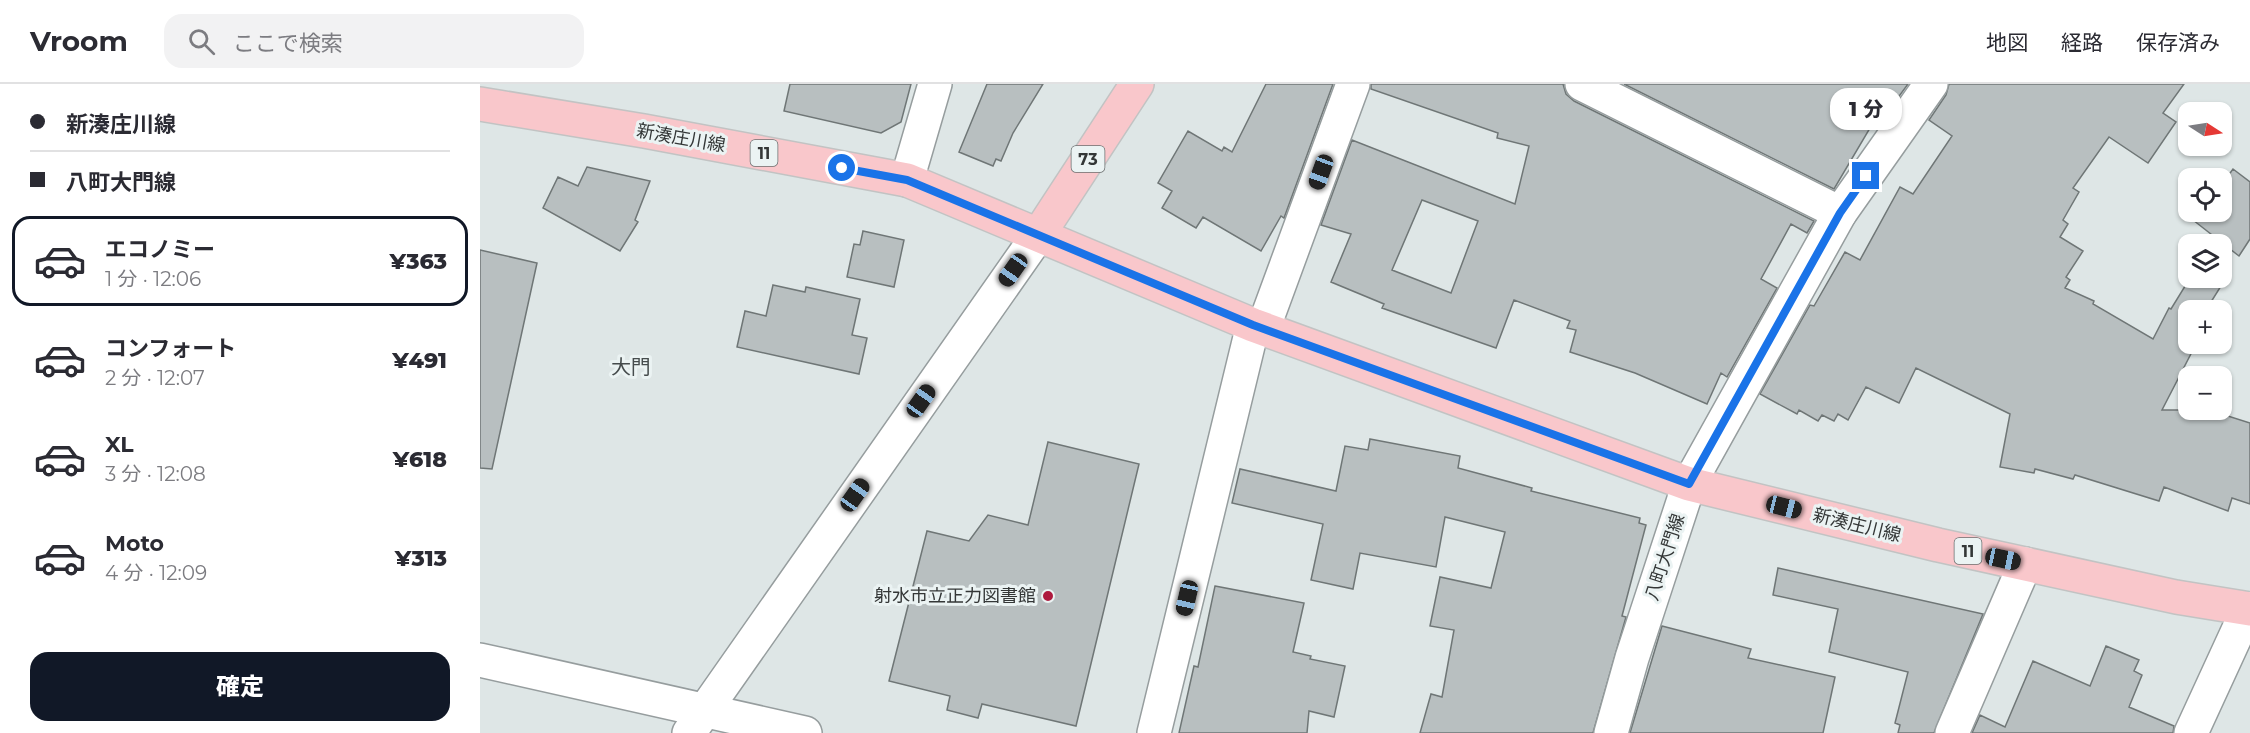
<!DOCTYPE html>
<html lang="ja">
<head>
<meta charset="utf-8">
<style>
	body { margin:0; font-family:Montserrat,"Noto Sans JP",sans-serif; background:#f2f2f3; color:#2b2b33; height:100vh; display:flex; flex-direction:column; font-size:22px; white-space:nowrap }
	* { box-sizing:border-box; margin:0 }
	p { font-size:20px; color:#7c7c81 }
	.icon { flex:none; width:33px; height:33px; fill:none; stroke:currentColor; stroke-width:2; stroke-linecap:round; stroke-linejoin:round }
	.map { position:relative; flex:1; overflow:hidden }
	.drawer { display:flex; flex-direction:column; background:#fff; width:480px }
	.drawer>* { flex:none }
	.top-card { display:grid; align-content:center; height:132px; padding:0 30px; background:#fff }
	.needle { width:39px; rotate:102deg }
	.controls { position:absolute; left:1698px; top:18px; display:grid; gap:12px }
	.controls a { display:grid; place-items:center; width:54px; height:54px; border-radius:12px; background:#fff; box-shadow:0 2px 4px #0004; font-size:30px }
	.end { position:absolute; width:27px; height:27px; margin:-14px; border:8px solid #1a73e8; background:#fff; box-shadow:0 0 0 3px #fff }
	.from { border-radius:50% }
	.bubble { position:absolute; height:42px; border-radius:18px; background:#fff; box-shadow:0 2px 4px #0004; font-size:20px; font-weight:800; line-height:42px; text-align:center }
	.car { position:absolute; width:18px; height:36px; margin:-18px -9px; border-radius:8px; box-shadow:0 0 4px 2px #0007; background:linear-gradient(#222 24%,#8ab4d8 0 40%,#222 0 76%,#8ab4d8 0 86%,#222 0) }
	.top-card b { display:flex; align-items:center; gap:21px; height:57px; font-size:22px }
	.top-card b+b { border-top:2px solid #e1e1e2 }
	.top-card i { width:15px; height:15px; background:#2b2b33 }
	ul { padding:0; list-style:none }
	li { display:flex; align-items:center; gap:18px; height:90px; margin:0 12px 9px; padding:0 18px; border:3px solid transparent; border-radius:18px }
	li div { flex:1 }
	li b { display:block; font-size:22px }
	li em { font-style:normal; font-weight:800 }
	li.current { border-color:#111827 }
	li>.icon { width:54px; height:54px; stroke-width:1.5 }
	.primary-button { display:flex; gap:12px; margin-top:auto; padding:12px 30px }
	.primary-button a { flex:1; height:69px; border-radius:18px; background:#111827; color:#fff; font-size:24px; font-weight:800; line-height:69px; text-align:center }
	header { display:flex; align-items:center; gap:36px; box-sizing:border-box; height:84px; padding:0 30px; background:#fff; border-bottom:2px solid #e1e1e2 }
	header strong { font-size:28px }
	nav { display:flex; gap:33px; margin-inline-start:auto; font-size:21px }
	.search { width:420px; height:54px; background:#f2f2f3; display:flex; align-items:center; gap:15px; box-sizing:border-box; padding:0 21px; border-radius:18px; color:#7c7c81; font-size:22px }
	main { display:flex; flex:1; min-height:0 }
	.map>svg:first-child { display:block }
	.building { fill:#b8bfc0; stroke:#6f7676; stroke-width:1.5; fill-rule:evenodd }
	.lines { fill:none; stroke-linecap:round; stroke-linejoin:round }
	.street-casing { stroke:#969d9e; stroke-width:36 }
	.secondary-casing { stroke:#969d9e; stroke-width:36 }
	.primary-casing { stroke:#c2c3c3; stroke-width:36 }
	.street { stroke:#fff; stroke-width:33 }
	.secondary { stroke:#fff; stroke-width:33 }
	.primary { stroke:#f9c7cb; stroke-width:33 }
	.route { stroke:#1a73e8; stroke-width:8 }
	.poi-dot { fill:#ae1a3e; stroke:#ebf3f3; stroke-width:2 }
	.labels { text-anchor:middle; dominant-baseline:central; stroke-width:6; stroke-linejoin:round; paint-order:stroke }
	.shield { fill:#ebf3f3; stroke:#6b6f6f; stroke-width:1.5 }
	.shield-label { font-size:16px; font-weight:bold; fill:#343737 }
	.street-label { font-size:18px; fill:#343737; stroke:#ebf3f3 }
	.poi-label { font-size:18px; fill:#343737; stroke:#ebf3f3; text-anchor:end }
	.neighbourhood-label { font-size:20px; fill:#464c4d; stroke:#ebf3f3 }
</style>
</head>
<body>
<header>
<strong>Vroom</strong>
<div class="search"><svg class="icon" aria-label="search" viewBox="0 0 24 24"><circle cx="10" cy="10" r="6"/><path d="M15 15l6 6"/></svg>ここで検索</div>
<nav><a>地図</a><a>経路</a><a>保存済み</a></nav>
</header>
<main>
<section class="drawer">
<div class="top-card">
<b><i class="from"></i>新湊庄川線</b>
<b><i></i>八町大門線</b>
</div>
<ul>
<li class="current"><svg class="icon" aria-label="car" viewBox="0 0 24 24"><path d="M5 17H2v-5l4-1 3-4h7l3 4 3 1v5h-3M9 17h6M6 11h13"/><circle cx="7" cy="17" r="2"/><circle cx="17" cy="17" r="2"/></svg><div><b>エコノミー</b><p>1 分 · 12:06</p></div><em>¥363</em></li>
<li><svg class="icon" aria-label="car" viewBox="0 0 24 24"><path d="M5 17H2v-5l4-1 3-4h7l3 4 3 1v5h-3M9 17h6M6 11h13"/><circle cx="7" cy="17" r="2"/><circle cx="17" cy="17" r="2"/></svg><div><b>コンフォート</b><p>2 分 · 12:07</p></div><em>¥491</em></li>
<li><svg class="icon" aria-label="car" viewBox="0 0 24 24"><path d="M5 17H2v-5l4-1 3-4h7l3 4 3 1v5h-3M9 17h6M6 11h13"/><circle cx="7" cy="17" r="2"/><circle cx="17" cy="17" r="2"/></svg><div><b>XL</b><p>3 分 · 12:08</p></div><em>¥618</em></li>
<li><svg class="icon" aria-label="car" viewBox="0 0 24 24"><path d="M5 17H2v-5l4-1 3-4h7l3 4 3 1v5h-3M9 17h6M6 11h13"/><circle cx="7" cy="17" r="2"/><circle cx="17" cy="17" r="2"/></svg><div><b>Moto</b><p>4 分 · 12:09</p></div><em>¥313</em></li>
</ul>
<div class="primary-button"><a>確定</a></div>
</section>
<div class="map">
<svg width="1770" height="649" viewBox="0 0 1770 649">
	<rect width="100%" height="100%" fill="#dee6e6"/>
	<path class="building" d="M310,0H431L421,38L401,49L304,27Z
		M507,0H563L533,49L521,77L516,75L513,82L479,68Z
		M786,0H853L804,134L801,132L781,167L723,133L716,144L682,124L692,107L678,99L708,47L742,67L744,63L752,68Z
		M891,0H1083L1086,10L1094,17L1334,137L1327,149L1311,140L1281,195L1297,204L1247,293L1241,289L1227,320L1155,289L1090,268L1096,246L1087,244L1090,237L1034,216L1016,264L902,224L904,220L851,198L871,150L841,141L872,56L1035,120L1049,62L1017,54L1018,49L891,5ZM942,116L998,137L971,209L912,186Z
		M1144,0H1428L1417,15L1410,10L1354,105Z
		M1469,0H1704L1683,29L1696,38L1668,79L1629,53L1593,104L1599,108L1583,136L1588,140L1580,153L1603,167L1586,193L1590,196L1585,204L1614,217L1613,220L1673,255L1689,224L1691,225L1710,194H1746L1726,226H1708V255L1706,260H1716L1682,326H1729L1770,339V420L1752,414L1748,427L1684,403L1679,417L1595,391L1593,395L1555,385L1554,389L1520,383L1530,330L1436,284L1419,319L1386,303L1368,336L1358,330L1354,337L1342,331L1338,337L1319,326L1317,330L1280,310L1330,221L1334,222L1365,168L1380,176L1420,103L1433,110L1472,52L1449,36L1466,11Z
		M107,83L170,97L155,136L158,138L140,167L63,124L78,93L98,102Z
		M1753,85L1770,98V155L1759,172L1713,136L1720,128H1742V100Z
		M383,147L424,156L414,203L367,193L374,160L380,161Z
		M0,166L57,179L12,385L0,384Z
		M293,201L325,208L326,203L380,215L372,251L387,254L379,290L257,263L265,227L286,232Z
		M890,355L980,372L978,384L1052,404L1051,407L1160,434L1159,439L1166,441L1142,532L1146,533L1113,649H940L951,610L962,613L974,546L950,542L960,493L1011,504L1025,448L965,433L956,483L880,469L873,505L831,496L843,440L752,419L760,385L856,407L865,362L888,366Z
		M568,358L659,380L596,642L502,620L498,634L467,626L470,612L409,597L447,447L489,457L508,431L548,441Z
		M1298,484L1503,530L1454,649H1418L1420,641L1415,639L1428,588L1349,568L1358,525L1293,511Z
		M735,502L824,519L813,568L831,572L830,575L865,582L854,633L829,627L827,649H699L714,582L718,583Z
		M1182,542L1271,565L1268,574L1355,593L1343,649H1150Z
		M1626,562L1659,576L1654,587L1662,591L1649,623L1694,642L1693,649H1492L1500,631L1525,643L1553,577L1610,602Z"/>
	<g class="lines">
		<defs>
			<path id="street" d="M1102,0L1360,129
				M427,96L455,0
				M783,245L873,0
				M0,576L325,649
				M674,649L773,241
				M1472,649L1545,480
				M1711,649L1768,525"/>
			<path id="secondary" d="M209,649L559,150
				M1131,649L1152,574L1209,400L1360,129L1451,0"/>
			<path id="primary" d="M0,20L164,47L427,96L773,241L1209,400L1458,461L1696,513L1770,525
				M559,150L657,0"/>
		</defs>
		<use href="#street" class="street-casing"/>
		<use href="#secondary" class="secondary-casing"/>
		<use href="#primary" class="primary-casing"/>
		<use href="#street" class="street"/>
		<use href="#secondary" class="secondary"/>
		<use href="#primary" class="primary"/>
	</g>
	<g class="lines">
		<path class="route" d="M362,84L427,96L773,241L1209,400L1360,129L1386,92"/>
	</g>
	<circle class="poi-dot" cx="568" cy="512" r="6"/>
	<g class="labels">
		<g class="shield">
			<rect x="270.5" y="56" width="27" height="26" rx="4.5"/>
			<rect x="591.5" y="62" width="33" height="26" rx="4.5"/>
			<rect x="1474.5" y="454" width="27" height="26" rx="4.5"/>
		</g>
		<g class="shield-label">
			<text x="284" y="69">11</text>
			<text x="608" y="75">73</text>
			<text x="1488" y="467">11</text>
		</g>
		<g class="street-label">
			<text transform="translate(201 54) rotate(10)">新湊庄川線</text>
			<text transform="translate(1377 441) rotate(14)">新湊庄川線</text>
			<text transform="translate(1185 473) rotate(-72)">八町大門線</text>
		</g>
		<g class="poi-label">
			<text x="556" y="512">射水市立正力図書館</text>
		</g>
		<g class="neighbourhood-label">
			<text x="151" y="283">大門</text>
		</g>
	</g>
</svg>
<div class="controls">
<a><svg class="needle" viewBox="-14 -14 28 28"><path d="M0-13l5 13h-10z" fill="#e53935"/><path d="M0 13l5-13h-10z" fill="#7c7c81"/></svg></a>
<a><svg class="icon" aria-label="locate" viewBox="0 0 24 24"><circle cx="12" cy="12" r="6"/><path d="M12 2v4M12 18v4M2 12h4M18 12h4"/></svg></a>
<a><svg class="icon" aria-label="layers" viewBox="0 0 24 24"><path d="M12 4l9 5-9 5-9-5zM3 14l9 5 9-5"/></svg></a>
<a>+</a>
<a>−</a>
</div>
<i class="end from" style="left:362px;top:84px"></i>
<i class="end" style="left:1386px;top:92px"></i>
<div class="bubble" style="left:1350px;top:4px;width:72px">1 分</div>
<i class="car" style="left:841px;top:88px;rotate:200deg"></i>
<i class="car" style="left:533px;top:186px;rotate:215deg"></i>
<i class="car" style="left:441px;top:317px;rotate:35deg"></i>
<i class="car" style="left:375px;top:411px;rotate:35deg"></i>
<i class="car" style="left:1304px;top:423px;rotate:104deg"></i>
<i class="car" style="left:1523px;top:475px;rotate:102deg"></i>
<i class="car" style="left:707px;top:514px;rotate:193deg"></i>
</div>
</main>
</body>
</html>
